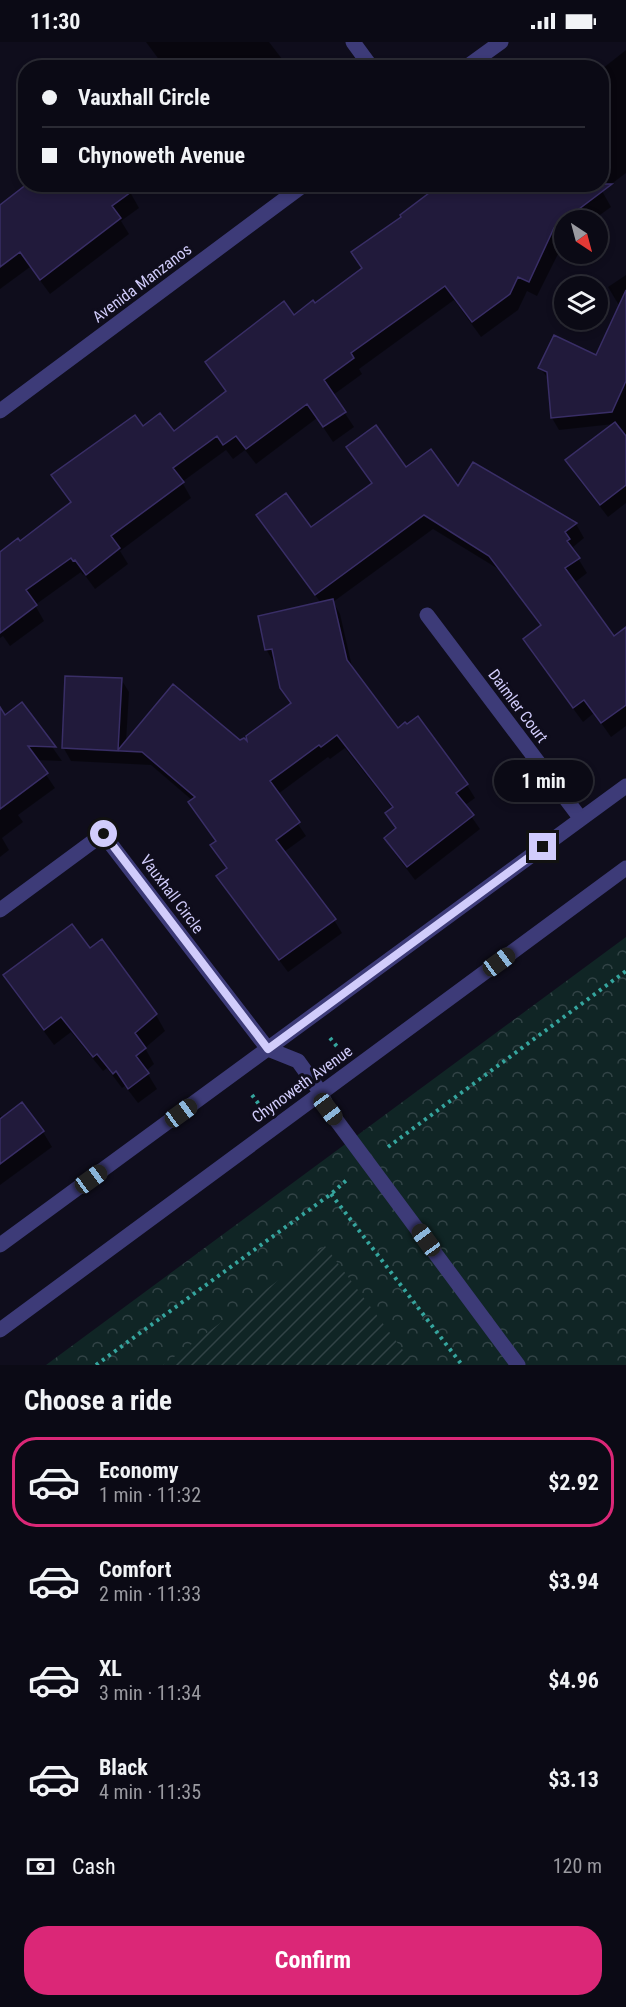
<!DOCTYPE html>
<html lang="en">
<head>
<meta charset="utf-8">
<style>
	body { margin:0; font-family:"Roboto Condensed",sans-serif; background:#14131e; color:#f1f3f6; height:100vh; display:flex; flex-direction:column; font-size:22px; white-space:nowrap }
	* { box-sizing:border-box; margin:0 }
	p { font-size:20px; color:#9a9aa0 }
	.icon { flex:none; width:33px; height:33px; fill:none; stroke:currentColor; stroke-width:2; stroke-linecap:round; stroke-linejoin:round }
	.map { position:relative; height:1323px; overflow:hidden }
	.sheet { display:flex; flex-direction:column; background:#0b0a15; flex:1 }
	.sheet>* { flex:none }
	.hud { position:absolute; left:18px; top:18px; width:591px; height:132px; border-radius:24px; box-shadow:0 3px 9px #0003,0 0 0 2px #2b2b34; display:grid; align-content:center; height:132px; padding:0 24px; background:#0b0a15 }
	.needle { width:39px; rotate:144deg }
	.buttons { position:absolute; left:554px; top:168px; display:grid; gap:12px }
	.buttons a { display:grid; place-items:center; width:54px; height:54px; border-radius:50%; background:#0b0a15; box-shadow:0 3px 9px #0003,0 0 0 2px #2b2b34; font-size:30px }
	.end { position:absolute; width:27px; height:27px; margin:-14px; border:8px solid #d1ccfb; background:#111; box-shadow:0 0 0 3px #111 }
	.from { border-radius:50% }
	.bubble { position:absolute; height:42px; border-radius:21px; background:#0b0a15; box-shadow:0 3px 9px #0003,0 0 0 2px #2b2b34; font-size:20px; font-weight:700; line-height:42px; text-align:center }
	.car { position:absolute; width:18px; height:36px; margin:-18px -9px; border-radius:8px; box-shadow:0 0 4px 2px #0007; background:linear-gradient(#222 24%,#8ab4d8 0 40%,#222 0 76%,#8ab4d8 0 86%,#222 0) }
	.hud b { display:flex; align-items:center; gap:21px; height:57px; font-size:22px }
	.hud b+b { border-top:2px solid #2b2b34 }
	.hud i { width:15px; height:15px; background:#f1f3f6 }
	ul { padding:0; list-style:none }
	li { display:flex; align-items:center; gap:18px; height:90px; margin:0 12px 9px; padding:0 12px; border:3px solid transparent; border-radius:24px }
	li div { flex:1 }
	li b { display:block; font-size:22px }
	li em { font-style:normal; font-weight:700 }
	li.active { border-color:#db2777 }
	li>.icon { width:54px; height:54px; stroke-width:1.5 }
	h2 { padding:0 24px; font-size:27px; line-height:72px }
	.pay { display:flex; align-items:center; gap:15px; height:66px; padding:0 24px; font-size:22px }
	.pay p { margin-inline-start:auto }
	.primary-button { display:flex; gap:12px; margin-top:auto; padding:12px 24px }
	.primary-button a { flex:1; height:69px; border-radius:24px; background:#db2777; color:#fff; font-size:24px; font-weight:700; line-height:69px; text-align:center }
	.status { display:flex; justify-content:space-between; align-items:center; height:42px; padding:0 30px; background:#0b0a15; direction:ltr }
	.status svg { height:16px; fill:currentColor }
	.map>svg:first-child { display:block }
	.forest { fill:url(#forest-crowns) }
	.garden { fill:url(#garden-furrows) }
	.shadow { fill:#0007; fill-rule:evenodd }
	.building { fill:#211a3b; stroke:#392e66; stroke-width:1.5 }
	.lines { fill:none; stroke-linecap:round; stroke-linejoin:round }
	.path { stroke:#35a59e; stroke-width:4; stroke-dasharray:3 4.5; stroke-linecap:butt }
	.service { stroke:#3d3b78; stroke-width:15 }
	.minor { stroke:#3d3b78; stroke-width:15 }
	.route { stroke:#d1ccfb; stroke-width:8 }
	.labels { text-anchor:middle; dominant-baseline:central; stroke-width:6; stroke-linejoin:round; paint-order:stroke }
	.street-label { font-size:16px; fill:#d1ccfb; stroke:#0f0d1c }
</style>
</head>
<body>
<div class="status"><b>11:30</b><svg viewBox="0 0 49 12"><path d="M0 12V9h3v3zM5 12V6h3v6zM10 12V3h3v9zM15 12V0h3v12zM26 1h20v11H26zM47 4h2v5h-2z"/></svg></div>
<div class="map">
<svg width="626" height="1323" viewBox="0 0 626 1323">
	<defs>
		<pattern id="forest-crowns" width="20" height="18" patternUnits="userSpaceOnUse" patternTransform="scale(1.5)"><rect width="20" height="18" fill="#102525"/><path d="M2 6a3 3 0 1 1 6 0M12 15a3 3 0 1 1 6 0" fill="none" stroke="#324346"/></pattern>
		<pattern id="garden-furrows" width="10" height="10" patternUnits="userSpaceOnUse" patternTransform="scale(1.5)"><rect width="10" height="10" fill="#102525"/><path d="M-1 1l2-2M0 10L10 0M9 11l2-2" fill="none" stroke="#324346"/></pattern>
	</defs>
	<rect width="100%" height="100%" fill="#0f0d1c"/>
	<path class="forest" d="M626,895V1323H46Z"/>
	<path class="garden" d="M325,1204L414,1323H163Z"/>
	<path class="shadow" d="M146,0H269L289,26H159L163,23Z
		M626,8V131L602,149L611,165L593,178H564V200L537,254L527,249L518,268L481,295L454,258L359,327L362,332L333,353L354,385L333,400L317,376L256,422L245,408L233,417L226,408L182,440L191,456L120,509L128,522L95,547L84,532L83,533L81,530L35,563L44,579L10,604L3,594L0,596V512L20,501L72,462L53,434L143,386L173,391L227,351L207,320L315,263L363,228L353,211L445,142H602V27Z
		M130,150L139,166L121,179L129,192L50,252L30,225L0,247V164Z
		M626,233V461L608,475L574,431L567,419L614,382L559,388L552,376L550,339L540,326L597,315L620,265L608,245Z
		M348,406L458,447L474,422L576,482L584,496L573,505L578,512L576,513L587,531L574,541L614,596L626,587V684L611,695L594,671L583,680L533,612L525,598L542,585L500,528L433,487L333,560L340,572L353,629L397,688L407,685L417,676L467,743L475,756L464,764L480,787L415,838L393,809L386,796L396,788L387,772L393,767L345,706L330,717L328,715L278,752L306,794L284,810L334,878L342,891L288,930L226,848L218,835L228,827L212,803L217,800L193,759L151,723L71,719L63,705L121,637L129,650L126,700H240L249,703L292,663L282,646L276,620L274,621L266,607L321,561L267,488H311L373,443ZM67,704L119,707V710L67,707Z
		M22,662L62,719L36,718L55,746L18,773L23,780L2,796L9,808L0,815V679Z
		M101,900L156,973L165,989L145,1006L154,1022L146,1029L157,1047L138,1061L125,1044L122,1046L107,1026L103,1029L71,990L54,1003L14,949L5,934L90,908Z
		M22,1062L43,1090L52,1105L0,1143V1073L3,1077Z"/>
	<path class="building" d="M27,142H142L112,164L121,176L40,238L20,210L0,225V163Z
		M441,142H612L554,186L529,240L518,235L510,252L472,280L445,244L351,311L354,316L324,338L346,370L323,385L307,362L246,407L236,394L223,403L217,394L173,426L184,440L111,494L120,506L86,533L75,518L73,519L71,516L26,548L37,563L0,591V510L18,496L20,499L71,460L51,433L135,373L143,384L160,371L174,389L226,349L205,320L284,259L294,273L313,258L315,261L362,226L351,210L401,175L400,173Z
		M626,248V339L612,370L551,376L547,330L538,326L554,293L596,313Z
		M615,380L626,394V443L600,463L565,418Z
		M376,383L406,425L431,407L458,444L473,420L577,481L565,490L570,497L567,499L580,516L565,526L614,594L626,585V663L601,681L584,658L573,666L523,597L541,583L489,514L424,473L315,553L256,473L286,451L311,485L372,441L346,405Z
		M333,557L347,618L398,686L405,680L407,682L418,674L468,742L456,751L474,773L407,825L384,796L396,786L385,771L393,765L337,693L321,705L319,703L270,739L300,780L276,798L336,877L279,918L216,834L227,826L210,803L216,799L188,760L195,755L142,710L62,706L65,634L122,636L118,708L173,642L240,698L244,696L247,699L246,694L291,661L280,646L272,607L265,608L258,574Z
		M22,660L56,705L28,704L48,731L0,767V665L5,673Z
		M72,882L90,906L102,897L157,972L135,991L146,1006L136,1014L149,1031L128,1047L116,1029L113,1032L97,1012L93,1015L61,975L44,988L3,933Z
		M22,1060L44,1089L0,1122V1077Z"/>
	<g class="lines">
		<path class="path" d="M330,996L339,1007
			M252,1053L261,1065
			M388,1105L626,929
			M331,1152L462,1323
			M96,1323L331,1152L349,1136"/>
		<path class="service" d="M268,1007L298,1019L321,1051L328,1067L518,1323"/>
		<path class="minor" d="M353,0L372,26
			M465,26L501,0
			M0,369L305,142
			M427,573L581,777
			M0,868L103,792L268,1007
			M0,1203L626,744
			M0,1288L626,826"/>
	</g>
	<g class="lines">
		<path class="route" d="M104,792L268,1007L543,805"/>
	</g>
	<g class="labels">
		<g class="street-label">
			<text transform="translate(142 241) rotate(-37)">Avenida Manzanos</text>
			<text transform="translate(518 664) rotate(53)">Daimler Court</text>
			<text transform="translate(172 852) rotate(53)">Vauxhall Circle</text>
			<text transform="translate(302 1042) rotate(-36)">Chynoweth Avenue</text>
		</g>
	</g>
</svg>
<div class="buttons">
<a><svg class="needle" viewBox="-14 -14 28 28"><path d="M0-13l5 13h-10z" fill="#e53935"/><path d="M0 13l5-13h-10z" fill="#9a9aa0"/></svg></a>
<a><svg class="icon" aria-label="layers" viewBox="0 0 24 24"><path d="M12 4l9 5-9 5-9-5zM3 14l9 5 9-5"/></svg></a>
</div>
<i class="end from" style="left:104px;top:792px"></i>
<i class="end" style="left:543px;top:805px"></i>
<div class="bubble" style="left:494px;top:718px;width:99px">1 min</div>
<i class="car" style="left:499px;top:920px;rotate:54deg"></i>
<i class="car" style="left:328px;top:1067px;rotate:143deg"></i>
<i class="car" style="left:181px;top:1071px;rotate:54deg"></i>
<i class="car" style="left:91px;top:1137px;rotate:54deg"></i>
<i class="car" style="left:426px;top:1198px;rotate:324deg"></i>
<div class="hud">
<b><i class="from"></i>Vauxhall Circle</b>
<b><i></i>Chynoweth Avenue</b>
</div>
</div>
<section class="sheet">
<h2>Choose a ride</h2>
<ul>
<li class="active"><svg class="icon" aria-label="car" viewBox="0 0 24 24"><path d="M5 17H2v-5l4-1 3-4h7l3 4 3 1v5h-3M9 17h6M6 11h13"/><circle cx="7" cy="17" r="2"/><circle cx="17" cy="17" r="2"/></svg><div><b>Economy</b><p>1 min · 11:32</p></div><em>$2.92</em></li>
<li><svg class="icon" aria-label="car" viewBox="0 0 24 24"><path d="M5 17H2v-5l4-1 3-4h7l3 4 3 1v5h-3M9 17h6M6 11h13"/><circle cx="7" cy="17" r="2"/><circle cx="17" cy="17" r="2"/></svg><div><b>Comfort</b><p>2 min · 11:33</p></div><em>$3.94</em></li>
<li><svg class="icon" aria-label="car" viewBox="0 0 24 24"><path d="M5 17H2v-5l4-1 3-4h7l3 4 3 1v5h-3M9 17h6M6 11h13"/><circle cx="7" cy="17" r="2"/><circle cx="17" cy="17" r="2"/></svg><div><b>XL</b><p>3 min · 11:34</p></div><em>$4.96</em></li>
<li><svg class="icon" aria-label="car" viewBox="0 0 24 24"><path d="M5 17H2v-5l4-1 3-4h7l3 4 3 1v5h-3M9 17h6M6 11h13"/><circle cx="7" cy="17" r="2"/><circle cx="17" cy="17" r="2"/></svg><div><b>Black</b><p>4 min · 11:35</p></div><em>$3.13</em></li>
</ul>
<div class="pay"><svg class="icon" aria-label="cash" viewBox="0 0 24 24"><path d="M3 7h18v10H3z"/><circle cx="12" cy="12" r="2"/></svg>Cash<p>120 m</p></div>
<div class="primary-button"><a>Confirm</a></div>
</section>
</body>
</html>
